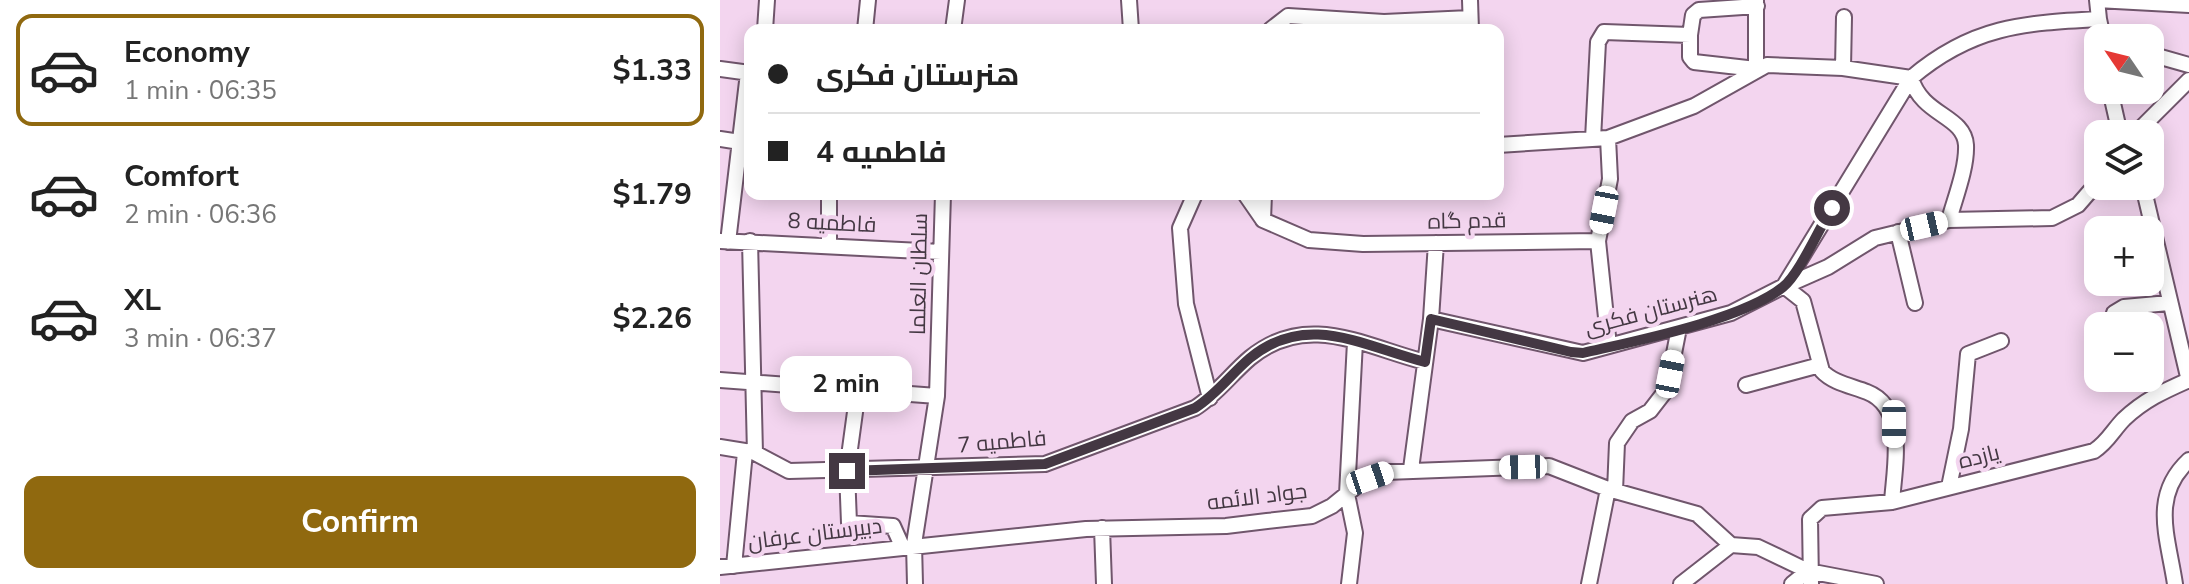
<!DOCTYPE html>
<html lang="en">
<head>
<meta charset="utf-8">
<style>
	body { margin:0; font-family:"Nunito Sans",Cairo,sans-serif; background:#f2f2f2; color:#222; height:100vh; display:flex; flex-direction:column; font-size:30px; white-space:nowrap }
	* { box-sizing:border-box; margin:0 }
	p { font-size:26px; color:#767676 }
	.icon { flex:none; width:44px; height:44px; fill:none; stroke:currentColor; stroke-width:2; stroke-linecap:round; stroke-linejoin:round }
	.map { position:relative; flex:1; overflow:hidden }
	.panel { display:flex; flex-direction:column; background:#fff; width:720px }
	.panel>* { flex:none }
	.guide { position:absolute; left:24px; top:24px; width:760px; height:176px; border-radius:16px; box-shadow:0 4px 20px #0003; display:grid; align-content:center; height:176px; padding:0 24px; background:#fff }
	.needle { width:52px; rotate:305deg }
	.controls { position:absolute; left:1364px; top:24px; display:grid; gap:16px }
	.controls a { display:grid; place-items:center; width:80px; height:80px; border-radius:16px; background:#fff; box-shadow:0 4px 20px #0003; font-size:40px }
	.end { position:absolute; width:36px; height:36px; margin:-18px; border:10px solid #443843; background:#fff; box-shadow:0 0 0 4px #fff }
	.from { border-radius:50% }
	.bubble { position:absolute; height:56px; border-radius:16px; background:#fff; box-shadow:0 4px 20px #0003; font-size:26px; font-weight:700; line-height:56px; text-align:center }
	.car { position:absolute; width:24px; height:48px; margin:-24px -12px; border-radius:10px; box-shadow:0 0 6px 2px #0007; background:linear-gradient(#fff 24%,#345 0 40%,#fff 0 76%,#345 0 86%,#fff 0) }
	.guide b { display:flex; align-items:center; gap:28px; height:76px; font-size:30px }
	.guide b+b { border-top:2px solid #e0e0e0 }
	.guide i { width:20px; height:20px; background:#222 }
	ul { padding:14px 0 0; list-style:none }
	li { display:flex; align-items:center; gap:24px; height:112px; margin:0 16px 12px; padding:0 8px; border:4px solid transparent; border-radius:16px }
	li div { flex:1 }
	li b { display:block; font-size:30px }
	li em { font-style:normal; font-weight:700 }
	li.on { border-color:#90690f }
	li>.icon { width:72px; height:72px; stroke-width:1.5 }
	.action { display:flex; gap:16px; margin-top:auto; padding:16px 24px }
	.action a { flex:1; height:92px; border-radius:16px; background:#90690f; color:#fff; font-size:32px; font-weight:700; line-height:92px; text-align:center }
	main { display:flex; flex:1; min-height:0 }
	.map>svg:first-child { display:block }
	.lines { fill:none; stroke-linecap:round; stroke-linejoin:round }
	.street-casing { stroke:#70566c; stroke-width:18 }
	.street { stroke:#fff; stroke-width:14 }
	.route { stroke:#443843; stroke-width:10 }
	.labels { text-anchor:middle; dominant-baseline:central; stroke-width:8; stroke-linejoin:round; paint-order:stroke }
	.street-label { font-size:22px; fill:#443843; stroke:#f3d5ef }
</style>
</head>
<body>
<main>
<section class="panel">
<ul>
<li class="on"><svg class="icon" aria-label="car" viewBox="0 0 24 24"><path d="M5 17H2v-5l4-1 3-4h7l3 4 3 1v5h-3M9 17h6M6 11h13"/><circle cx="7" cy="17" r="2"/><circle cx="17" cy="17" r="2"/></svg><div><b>Economy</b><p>1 min · 06:35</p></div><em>$1.33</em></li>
<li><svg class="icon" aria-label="car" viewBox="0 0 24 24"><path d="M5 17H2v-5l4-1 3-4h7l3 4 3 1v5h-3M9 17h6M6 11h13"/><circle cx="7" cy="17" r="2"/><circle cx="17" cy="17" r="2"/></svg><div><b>Comfort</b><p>2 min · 06:36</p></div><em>$1.79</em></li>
<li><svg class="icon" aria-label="car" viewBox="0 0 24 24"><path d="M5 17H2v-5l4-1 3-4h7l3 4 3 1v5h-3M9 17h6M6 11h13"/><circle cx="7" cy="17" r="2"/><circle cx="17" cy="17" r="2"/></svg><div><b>XL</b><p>3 min · 06:37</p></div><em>$2.26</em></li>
</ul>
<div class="action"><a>Confirm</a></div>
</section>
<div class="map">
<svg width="1469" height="584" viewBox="0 0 1469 584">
	<rect width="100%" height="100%" fill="#f3d5ef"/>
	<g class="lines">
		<defs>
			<path id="street" d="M409,0L411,30
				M750,0L751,30
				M1377,0L1469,5
				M1379,19L1383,38
				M45,30L47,0
				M145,30L148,0
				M233,30L237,0
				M550,30L568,16L664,22L750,18
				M970,35V57L974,62L1036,69V0
				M1430,54L1469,65
				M1123,68L1124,17
				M0,69L30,73
				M1390,90L1400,134
				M1415,134L1469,80
				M0,139L20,142
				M873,139L878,42L884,32L970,35L973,15L979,10L1037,6
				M778,145L888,138L974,106L1047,65L1123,68L1191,78C1202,116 1244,115 1246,145C1247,168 1235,198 1229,220
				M1423,186L1469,381
				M475,194L460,228L466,304L490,398
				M525,194L543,220
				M544,194L543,220L589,240L643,244L878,241L889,346
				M1178,232L1195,303
				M0,241L221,252
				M30,241L35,453L69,471L325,464L475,408C497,394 511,374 530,358C587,311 643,346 705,362
				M878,241L890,179L888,138
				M8,242L28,73
				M109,244V194
				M1064,286L1083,301L1102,371C1113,383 1132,386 1147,392C1188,408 1174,468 1172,502
				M1065,286L1108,267L1155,238L1229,220L1332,218L1358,205L1378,182
				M711,319L863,353L1011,313L1064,286L1191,78C1252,26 1303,23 1379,19L1377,0
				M1391,326L1394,313L1404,307L1449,303
				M0,380L217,396
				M1026,385L1100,365
				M138,390L127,471L129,523L173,526L182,546
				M0,447L31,452
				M691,469L711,319L716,243
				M1229,487L1241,429L1248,354L1281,341
				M895,491L897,443L912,421L930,411L947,389L959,328
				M382,528L384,584
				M14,566L25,452
				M0,567L366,529L506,526L547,521L592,516L612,506L639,484L666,472L829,466L888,489L977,514L1011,545L1038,547L1088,571L1156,584
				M195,584L194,544L217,396L223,194
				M629,584L635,533L627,494L635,342
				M869,584L888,489
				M961,584L1011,545
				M1072,584L1088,571
				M1091,584L1090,519L1102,508L1172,502L1374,451C1388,442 1393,430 1404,419C1424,400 1444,391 1469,380
				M1455,584C1448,537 1430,496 1469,460"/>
		</defs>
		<use href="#street" class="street-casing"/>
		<use href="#street" class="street"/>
	</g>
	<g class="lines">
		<path class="route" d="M127,471L325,464L475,408C497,394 511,374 530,358C587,311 643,346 705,362L711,319L851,352L863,353C915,341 1022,320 1063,287C1080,273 1099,228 1112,208"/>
	</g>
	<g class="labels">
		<g class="street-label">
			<text transform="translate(747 221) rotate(-1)">قدم گاه</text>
			<text transform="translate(112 223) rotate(3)">فاطمیه 8</text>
			<text transform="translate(199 274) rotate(-89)">سلطان العلما</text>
			<text transform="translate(931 311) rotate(-15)">هنرستان فکری</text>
			<text transform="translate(282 442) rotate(-5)">فاطمیه 7</text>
			<text transform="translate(1259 457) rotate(-14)">یازده</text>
			<text transform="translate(537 497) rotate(-7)">جواد الائمه</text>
			<text transform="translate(95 534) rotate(-7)">دبیرستان عرفان</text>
		</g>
	</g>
</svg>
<div class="controls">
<a><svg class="needle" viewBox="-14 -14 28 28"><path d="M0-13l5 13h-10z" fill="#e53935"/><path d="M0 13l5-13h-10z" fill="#767676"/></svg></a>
<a><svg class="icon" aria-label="layers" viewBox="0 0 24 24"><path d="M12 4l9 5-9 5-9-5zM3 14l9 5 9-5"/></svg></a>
<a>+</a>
<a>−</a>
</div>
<i class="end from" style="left:1112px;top:208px"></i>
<i class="end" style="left:127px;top:471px"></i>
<div class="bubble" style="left:60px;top:356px;width:132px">2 min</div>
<i class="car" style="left:884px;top:210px;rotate:191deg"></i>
<i class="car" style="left:1204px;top:226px;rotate:77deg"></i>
<i class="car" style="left:950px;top:374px;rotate:11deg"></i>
<i class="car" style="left:1174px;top:424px;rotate:180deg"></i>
<i class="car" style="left:803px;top:467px;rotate:269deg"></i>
<i class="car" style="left:650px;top:478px;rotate:71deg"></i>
<div class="guide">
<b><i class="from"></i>هنرستان فکری</b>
<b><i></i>فاطمیه 4</b>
</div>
</div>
</main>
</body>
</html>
